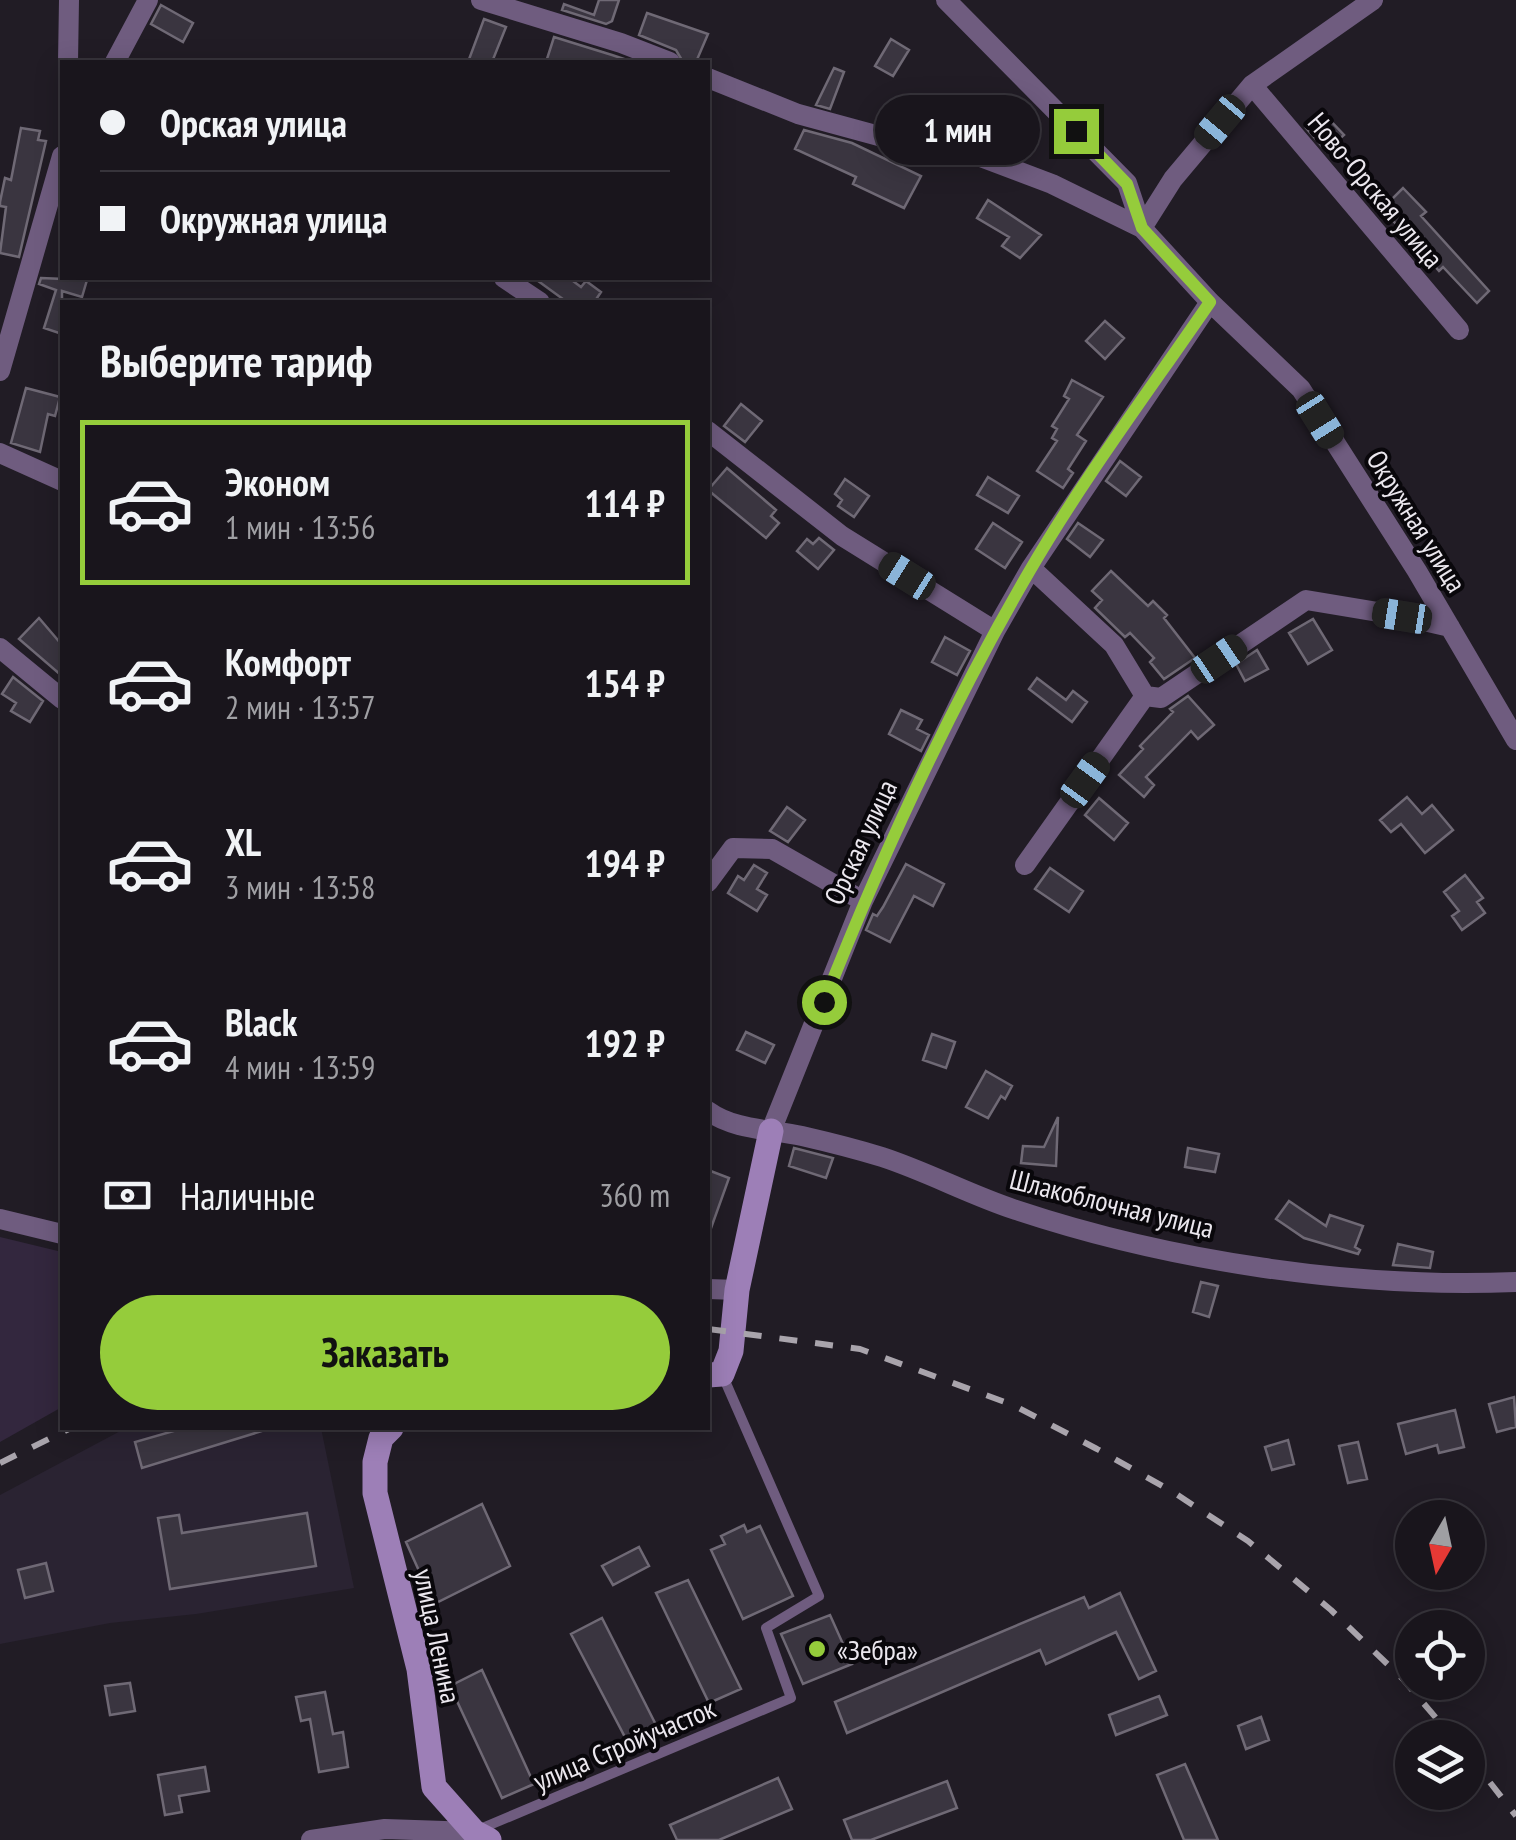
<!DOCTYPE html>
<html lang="ru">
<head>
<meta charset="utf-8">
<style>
	body { margin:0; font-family:"PT Sans Narrow",sans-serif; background:#221e25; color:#f1f3f6; height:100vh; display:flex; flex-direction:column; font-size:38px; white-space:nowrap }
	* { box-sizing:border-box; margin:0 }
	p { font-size:32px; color:#9f9fa3 }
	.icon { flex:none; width:55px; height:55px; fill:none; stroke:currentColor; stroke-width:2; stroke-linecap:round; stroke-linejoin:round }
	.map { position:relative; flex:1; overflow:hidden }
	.details { position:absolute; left:60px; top:300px; width:650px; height:1130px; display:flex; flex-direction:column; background:#19151c; border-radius:0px; box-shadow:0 5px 25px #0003,0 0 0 2px #37343b }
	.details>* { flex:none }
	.banner { position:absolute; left:60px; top:60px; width:650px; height:220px; border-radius:0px; box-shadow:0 5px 25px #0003,0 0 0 2px #37343b; display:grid; align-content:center; height:220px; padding:0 40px; background:#19151c }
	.needle { width:65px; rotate:189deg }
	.fabs { position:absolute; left:1395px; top:1500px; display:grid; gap:20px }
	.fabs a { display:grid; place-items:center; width:90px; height:90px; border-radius:50%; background:#19151c; box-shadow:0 5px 25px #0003,0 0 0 2px #37343b; font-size:50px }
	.end { position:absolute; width:45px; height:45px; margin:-22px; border:12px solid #95cc3b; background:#111; box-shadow:0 0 0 5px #111 }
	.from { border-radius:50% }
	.bubble { position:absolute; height:70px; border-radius:35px; background:#19151c; box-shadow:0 5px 25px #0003,0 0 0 2px #37343b; font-size:32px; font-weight:800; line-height:70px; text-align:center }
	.car { position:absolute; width:30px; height:60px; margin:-30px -15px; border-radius:12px; box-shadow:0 0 8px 2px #0007; background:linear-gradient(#222 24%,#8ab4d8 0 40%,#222 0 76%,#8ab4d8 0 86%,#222 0) }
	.banner b { display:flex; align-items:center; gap:35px; height:95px; font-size:38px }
	.banner b+b { border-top:2px solid #37343b }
	.banner i { width:25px; height:25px; background:#f1f3f6 }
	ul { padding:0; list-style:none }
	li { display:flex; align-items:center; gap:30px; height:165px; margin:0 20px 15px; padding:0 20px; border:5px solid transparent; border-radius:0px }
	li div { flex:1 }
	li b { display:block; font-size:38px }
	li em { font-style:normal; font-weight:800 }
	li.on { border-color:#95cc3b }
	li>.icon { width:90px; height:90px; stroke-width:1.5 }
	h2 { padding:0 40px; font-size:45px; line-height:120px }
	.pay { display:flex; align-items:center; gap:25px; height:110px; padding:0 40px; font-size:38px }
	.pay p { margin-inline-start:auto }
	.action { display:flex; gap:20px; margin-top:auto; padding:20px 40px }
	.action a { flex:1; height:115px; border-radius:60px; background:#95cc3b; color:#111; font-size:40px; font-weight:800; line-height:115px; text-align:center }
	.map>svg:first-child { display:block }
	.built { fill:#2a2332 }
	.green { fill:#33273e }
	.building { fill:#3a3540; stroke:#6f6975; stroke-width:2.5 }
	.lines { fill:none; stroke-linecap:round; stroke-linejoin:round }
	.lane { stroke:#6f5c7f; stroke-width:10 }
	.street { stroke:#6f5c7f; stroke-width:20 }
	.secondary { stroke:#9d7fb7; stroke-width:25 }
	.rail { stroke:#a9a4ac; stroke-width:6; stroke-dasharray:18 18; stroke-linecap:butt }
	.route { stroke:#95cc3b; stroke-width:12 }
	.poi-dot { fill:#95cc3b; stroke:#09070b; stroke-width:4 }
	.labels { text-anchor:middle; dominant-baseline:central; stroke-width:8; stroke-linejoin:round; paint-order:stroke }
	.street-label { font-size:28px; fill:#ebe7ee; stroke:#09070b }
	.poi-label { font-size:28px; fill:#ebe7ee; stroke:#09070b; text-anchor:start }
</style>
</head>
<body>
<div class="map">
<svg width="1516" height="1840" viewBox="0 0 1516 1840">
	<rect width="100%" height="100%" fill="#211c25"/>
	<path class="built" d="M126,1428H321L354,1588L196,1614L110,1623L0,1644V1495Z"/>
	<path class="green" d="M0,1237L62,1252V1407L0,1442Z"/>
	<path class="building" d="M599,0H619L612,21L606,24L562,10L564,4L594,15Z
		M161,5L193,23L183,42L151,24Z
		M647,13L708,34L696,62H683L676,50L639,35Z
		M484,19L506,27L492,62H468Z
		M554,37L612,55L633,62H546Z
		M891,39L909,50L893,76L875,66Z
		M834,68L844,72L830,109L816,105Z
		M1328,118L1344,135L1326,151L1306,128L1313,122L1318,128Z
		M21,128L40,131L38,140L46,141L19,257L0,253L6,207L0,206V202L5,178L11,180Z
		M804,130L852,143L921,176L904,208L853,184L856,177L795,149Z
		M1403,188L1426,212L1421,216L1489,291L1477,303L1443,267L1439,271L1405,232L1381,210Z
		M988,200L1041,235L1020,258L1002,246L1009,237L977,218Z
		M41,278L87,280L82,297L62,291V334L44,328L56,290L39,284Z
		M534,278H569L581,287L586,281L601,292L597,298L603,302H567Z
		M1105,321L1124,338L1105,359L1086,341Z
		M1072,380L1103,397L1077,435L1086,441L1068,469L1073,473L1063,488L1037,471L1057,441L1052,438L1057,429L1052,426L1069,399L1064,396Z
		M26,388L60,397L55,416L48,414L40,452L11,443Z
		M741,404L762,421L745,442L724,426Z
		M1120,461L1141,477L1126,496L1106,481Z
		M727,468L776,510L771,516L779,523L766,538L708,490Z
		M988,477L1019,496L1008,513L977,495Z
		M845,479L869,496L854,517L838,506L842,500L835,494Z
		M993,523L1022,542L1005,568L976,549Z
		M1078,523L1103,540L1090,557L1067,539Z
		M819,538L834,550L818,569L797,551L807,539L813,544Z
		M1111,571L1148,606L1153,601L1167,615L1164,618L1195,658L1164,679L1150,662L1154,658L1130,633L1125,637L1095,608L1102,600L1092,591Z
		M39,618L62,645V676L19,639Z
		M1313,619L1332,650L1308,664L1289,633Z
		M945,637L970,651L957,675L932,662Z
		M1257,650L1268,669L1245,681L1236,664Z
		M13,677L43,701L30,722L11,711L16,703L2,694Z
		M1037,678L1066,700L1073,691L1087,702L1072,722L1029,689Z
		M1188,696L1214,725L1198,739L1191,731L1146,777L1154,785L1144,797L1119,775L1143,749L1140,746L1173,712L1170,709Z
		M901,710L922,720L917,729L929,735L921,751L889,734Z
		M1407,797L1422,814L1432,805L1453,830L1425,853L1401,824L1391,832L1380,820Z
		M1099,798L1128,823L1114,840L1085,815Z
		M787,807L805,820L788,842L770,831Z
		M906,864L944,884L933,906L914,896L890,942L866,930L873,914L877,916L883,907Z
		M754,865L767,873L757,889L767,895L757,911L728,893L738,876L744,880Z
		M1050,868L1083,891L1069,912L1035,889Z
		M1465,875L1483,898L1477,902L1485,913L1462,930L1452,916L1459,911L1444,892Z
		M746,1032L774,1045L765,1063L737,1050Z
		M932,1034L955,1042L946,1068L923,1060Z
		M986,1071L1012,1086L1005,1099L1001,1096L988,1118L966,1107Z
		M1058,1117L1056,1166L1021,1163L1023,1146L1044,1147Z
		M794,1148L833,1158L826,1178L789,1166Z
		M1188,1148L1219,1154L1215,1172L1185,1167Z
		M708,1170L729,1178L710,1231H708Z
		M1289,1201L1326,1226L1330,1215L1363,1226L1355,1247L1360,1250L1358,1254L1304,1238L1276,1219Z
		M1398,1244L1433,1252L1430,1268L1393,1265Z
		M1201,1282L1218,1286L1209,1317L1193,1312Z
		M1514,1397L1516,1427L1497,1432L1489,1404Z
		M1455,1410L1464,1447L1439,1453L1437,1445L1406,1454L1398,1424Z
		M184,1428H261L262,1431L142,1468L135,1442Z
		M1288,1440L1294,1464L1272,1470L1265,1447Z
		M1358,1442L1367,1479L1348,1483L1339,1446Z
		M482,1504L510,1566L434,1604L406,1542Z
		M307,1513L316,1566L170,1589L158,1518L179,1515L182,1533Z
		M744,1525L747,1532L760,1526L793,1596L743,1619L711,1550L725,1544L721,1536Z
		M639,1547L649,1566L613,1585L602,1566Z
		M46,1563L53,1591L25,1598L18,1570Z
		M688,1580L741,1689L709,1703L656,1593Z
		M1120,1593L1156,1671L1139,1679L1116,1632L1046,1664L1040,1650L847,1733L835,1702L1084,1597L1089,1608Z
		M830,1615L852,1664L803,1684L781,1634Z
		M602,1618L656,1725L626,1739L571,1634Z
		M482,1670L534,1784L502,1798L450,1686Z
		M130,1683L135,1711L110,1715L105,1686Z
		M325,1692L333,1734L343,1732L348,1767L319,1772L310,1719L301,1721L296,1697Z
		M1159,1696L1167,1715L1116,1735L1109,1715Z
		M1261,1717L1269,1740L1246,1749L1238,1726Z
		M1185,1764L1218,1840H1184L1157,1775Z
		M205,1767L209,1791L179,1796L182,1812L165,1815L158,1775Z
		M778,1778L792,1809L719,1840H677L670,1825Z
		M947,1781L957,1808L871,1840H852L844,1820Z"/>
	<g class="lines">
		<path class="lane" d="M480,1829L791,1698L766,1628L819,1596L722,1374"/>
		<path class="street" d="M481,0L621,43L670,62
			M946,0L1127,183L1142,228
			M68,62L69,0
			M115,62L148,0
			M708,78L798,114L901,142L946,144L1052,184L1142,228L1210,302L1301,389L1417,571L1516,740
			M1252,85L1459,330
			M1142,228L1173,179L1252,85L1373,0
			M504,278L540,302
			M0,371L62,156
			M708,431L842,536L995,631
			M0,453L62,481
			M1031,568L1114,645L1145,696L1161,698L1306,600L1402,616L1450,627
			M0,648L62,699
			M1025,865L1145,696
			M708,882L733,848L772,849L863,901
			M708,1111C734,1130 770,1129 802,1136C828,1142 856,1149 882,1157C928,1172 970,1195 1016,1210C1169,1261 1355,1289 1516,1282
			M771,1131L863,901L995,631L1031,568L1210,302
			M0,1219L62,1234
			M708,1289L737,1290
			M311,1840L385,1829L474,1832"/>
		<path class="secondary" d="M708,1375L722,1374L731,1351L737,1290L771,1131
			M391,1428L381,1438L375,1462V1493L419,1669L434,1787L474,1832L489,1840"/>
		<path class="rail" d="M708,1329L860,1349L1013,1405L1097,1449L1173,1492L1248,1541L1331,1610L1403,1679L1453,1738
			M0,1463L71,1428
			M1468,1754L1516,1816"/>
	</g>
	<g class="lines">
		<path class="route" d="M824,1002C882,855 949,709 1029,572C1083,479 1149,391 1210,302L1142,228L1127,184L1076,131"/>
	</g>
	<circle class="poi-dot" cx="817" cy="1649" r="10"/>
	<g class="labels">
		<g class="street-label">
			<text transform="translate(1376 190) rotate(50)">Ново-Орская улица</text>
			<text transform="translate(1417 521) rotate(58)">Окружная улица</text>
			<text transform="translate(860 842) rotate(-65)">Орская улица</text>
			<text transform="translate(1112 1203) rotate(14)">Шлакоблочная улица</text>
			<text transform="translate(438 1636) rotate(78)">улица Ленина</text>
			<text transform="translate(624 1744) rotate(-23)">улица Стройучасток</text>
		</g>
		<g class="poi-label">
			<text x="837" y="1649">«Зебра»</text>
		</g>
	</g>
</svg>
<div class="fabs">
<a><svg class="needle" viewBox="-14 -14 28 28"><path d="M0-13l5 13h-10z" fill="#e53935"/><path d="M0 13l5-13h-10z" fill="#9f9fa3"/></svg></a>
<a><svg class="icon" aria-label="locate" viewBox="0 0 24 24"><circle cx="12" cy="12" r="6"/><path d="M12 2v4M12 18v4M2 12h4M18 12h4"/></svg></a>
<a><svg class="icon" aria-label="layers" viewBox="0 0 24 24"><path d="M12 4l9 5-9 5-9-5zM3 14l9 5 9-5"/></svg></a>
</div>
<i class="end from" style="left:824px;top:1002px"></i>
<i class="end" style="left:1076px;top:131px"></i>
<div class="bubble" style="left:875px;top:95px;width:165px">1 мин</div>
<i class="car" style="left:1220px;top:122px;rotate:220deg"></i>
<i class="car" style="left:1320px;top:420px;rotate:148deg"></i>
<i class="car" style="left:907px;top:576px;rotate:302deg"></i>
<i class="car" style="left:1402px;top:616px;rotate:279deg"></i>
<i class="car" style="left:1219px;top:659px;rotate:56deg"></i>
<i class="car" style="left:1085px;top:780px;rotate:36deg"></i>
<div class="banner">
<b><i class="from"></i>Орская улица</b>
<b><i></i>Окружная улица</b>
</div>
<section class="details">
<h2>Выберите тариф</h2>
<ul>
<li class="on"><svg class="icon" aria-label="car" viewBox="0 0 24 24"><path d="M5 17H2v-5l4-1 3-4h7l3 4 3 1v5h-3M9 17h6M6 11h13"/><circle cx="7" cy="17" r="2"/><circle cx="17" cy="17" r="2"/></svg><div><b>Эконом</b><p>1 мин · 13:56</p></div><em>114 ₽</em></li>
<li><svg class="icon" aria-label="car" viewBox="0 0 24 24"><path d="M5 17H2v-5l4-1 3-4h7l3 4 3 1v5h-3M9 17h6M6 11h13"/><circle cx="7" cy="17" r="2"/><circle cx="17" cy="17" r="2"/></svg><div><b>Комфорт</b><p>2 мин · 13:57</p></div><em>154 ₽</em></li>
<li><svg class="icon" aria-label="car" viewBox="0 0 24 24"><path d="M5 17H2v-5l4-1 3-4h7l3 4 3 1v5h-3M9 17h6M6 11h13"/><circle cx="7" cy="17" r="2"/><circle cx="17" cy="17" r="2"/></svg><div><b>XL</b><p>3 мин · 13:58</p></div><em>194 ₽</em></li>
<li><svg class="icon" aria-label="car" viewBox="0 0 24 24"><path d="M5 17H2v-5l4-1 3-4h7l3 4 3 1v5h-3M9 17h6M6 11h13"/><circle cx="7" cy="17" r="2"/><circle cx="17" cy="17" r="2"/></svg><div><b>Black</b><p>4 мин · 13:59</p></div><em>192 ₽</em></li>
</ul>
<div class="pay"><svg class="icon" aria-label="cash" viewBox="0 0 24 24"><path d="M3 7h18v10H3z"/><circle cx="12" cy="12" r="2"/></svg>Наличные<p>360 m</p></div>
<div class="action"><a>Заказать</a></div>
</section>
</div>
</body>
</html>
